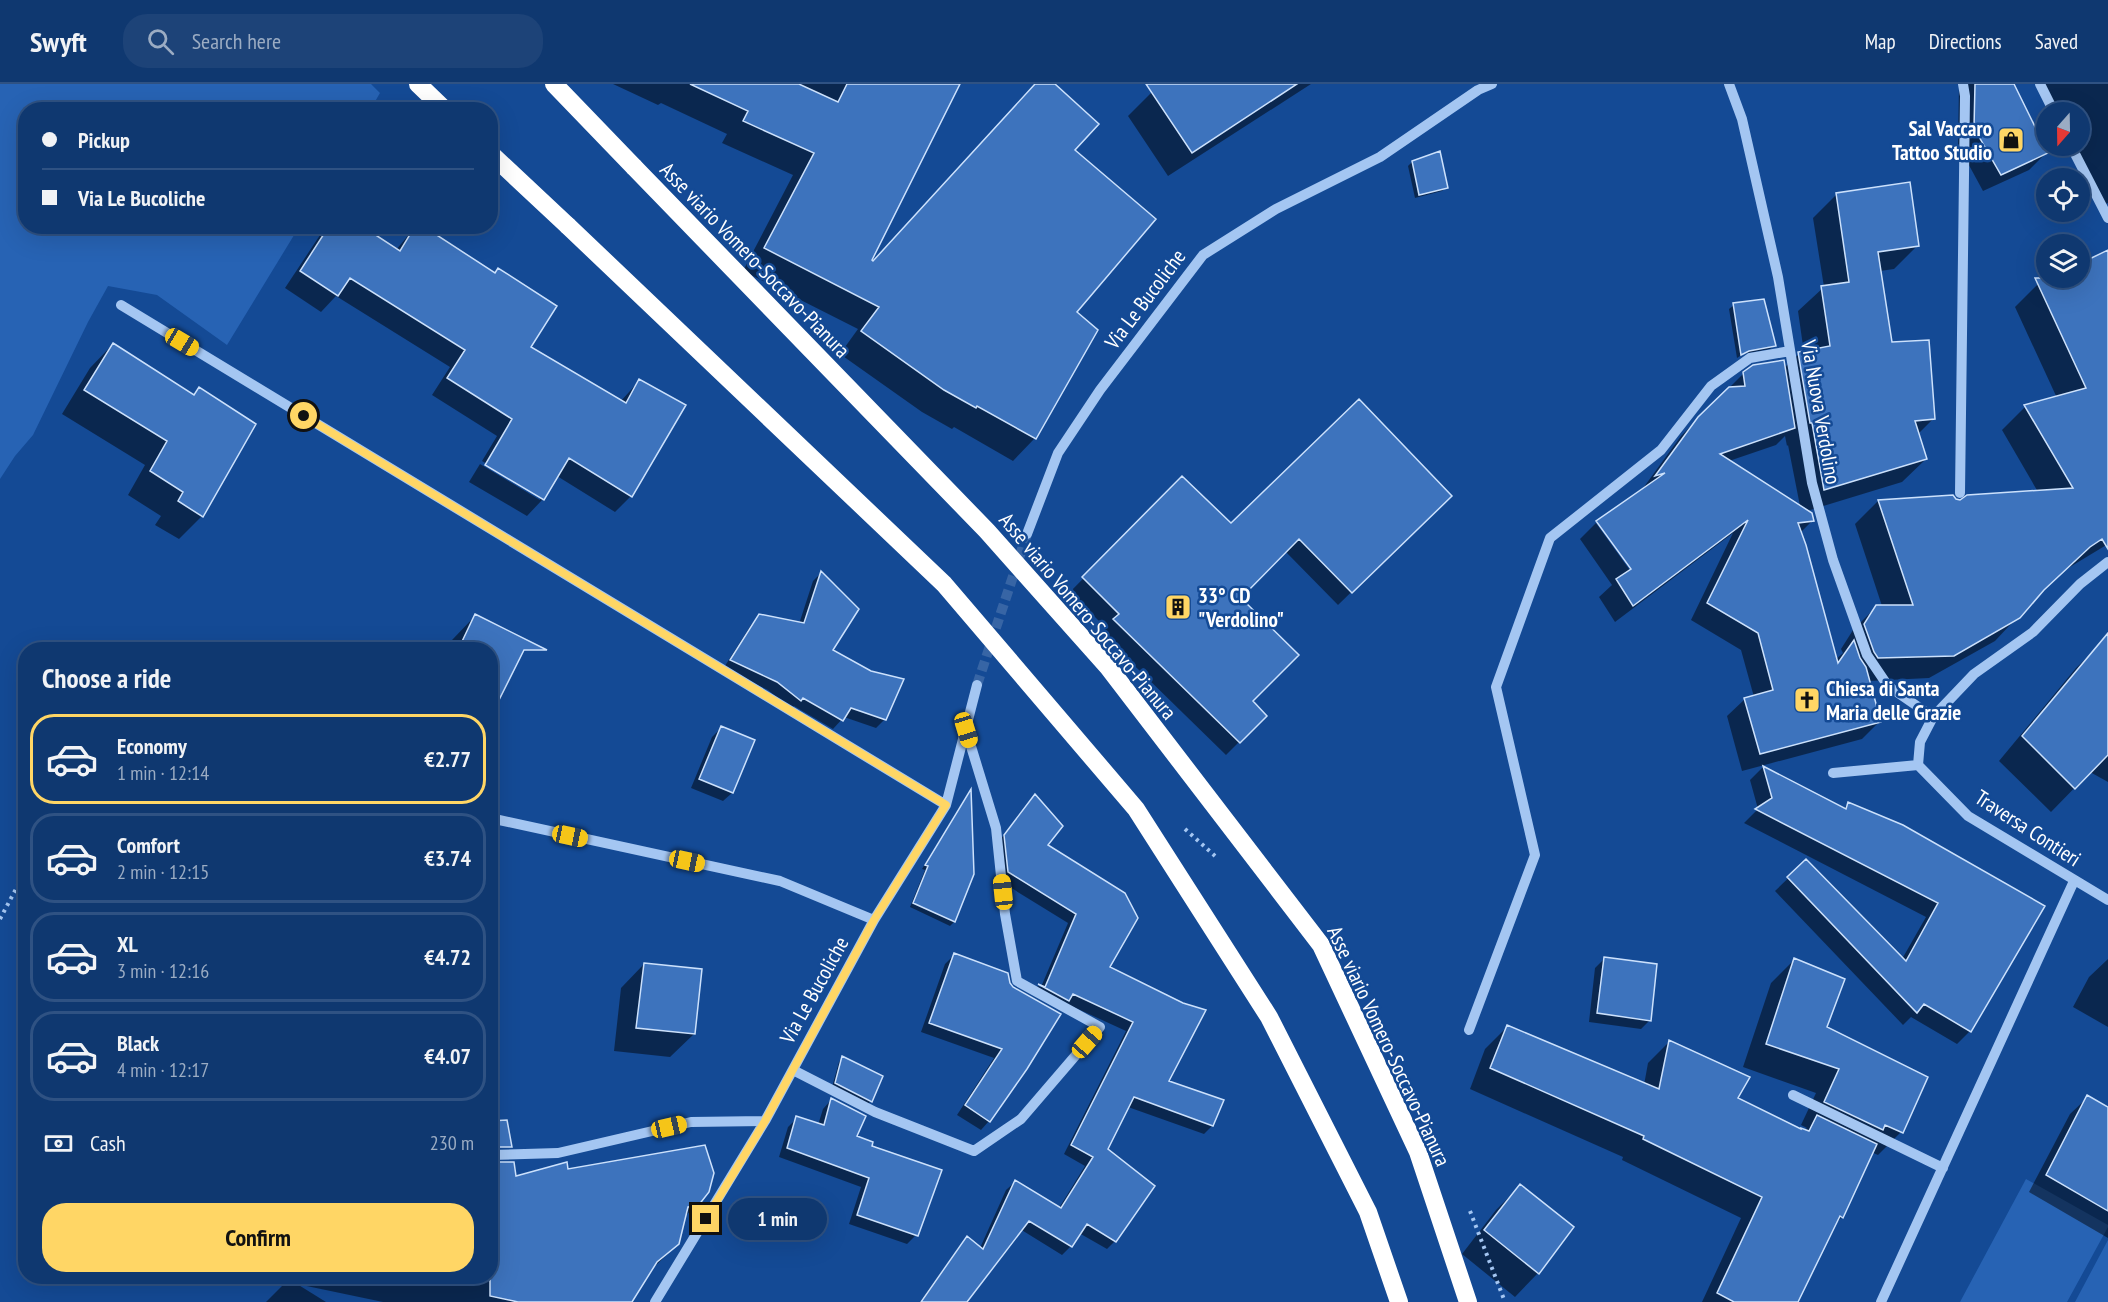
<!DOCTYPE html>
<html lang="en">
<head>
<meta charset="utf-8">
<style>
	body { margin:0; font-family:"PT Sans Narrow",sans-serif; background:#1d4378; color:#f1f3f6; height:100vh; display:flex; flex-direction:column; font-size:22px; white-space:nowrap }
	* { box-sizing:border-box; margin:0 }
	p { font-size:20px; color:#9bacc3 }
	.icon { flex:none; width:33px; height:33px; fill:none; stroke:currentColor; stroke-width:2; stroke-linecap:round; stroke-linejoin:round }
	.map { position:relative; flex:1; overflow:hidden }
	.details { position:absolute; left:18px; top:558px; width:480px; height:642px; display:flex; flex-direction:column; background:#0f3870; border-radius:24px; box-shadow:0 6px 24px #0002,0 0 0 2px #2f5283 }
	.details>* { flex:none }
	.banner { position:absolute; left:18px; top:18px; width:480px; height:132px; border-radius:24px; box-shadow:0 6px 24px #0002,0 0 0 2px #2f5283; display:grid; align-content:center; height:132px; padding:0 24px; background:#0f3870 }
	.needle { width:39px; rotate:200deg }
	.tools { position:absolute; left:2036px; top:18px; display:grid; gap:12px }
	.tools a { display:grid; place-items:center; width:54px; height:54px; border-radius:50%; background:#0f3870; box-shadow:0 6px 24px #0002,0 0 0 2px #2f5283; font-size:30px }
	.end { position:absolute; width:27px; height:27px; margin:-14px; border:8px solid #ffd665; background:#111; box-shadow:0 0 0 3px #111 }
	.from { border-radius:50% }
	.bubble { position:absolute; height:42px; border-radius:21px; background:#0f3870; box-shadow:0 6px 24px #0002,0 0 0 2px #2f5283; font-size:20px; font-weight:700; line-height:42px; text-align:center }
	.car { position:absolute; width:18px; height:36px; margin:-18px -9px; border-radius:8px; box-shadow:0 0 4px 2px #0007; background:linear-gradient(#f5c518 24%,#345 0 40%,#f5c518 0 76%,#345 0 86%,#f5c518 0) }
	.banner b { display:flex; align-items:center; gap:21px; height:57px; font-size:22px }
	.banner b+b { border-top:2px solid #2f5283 }
	.banner i { width:15px; height:15px; background:#f1f3f6 }
	ul { padding:0; list-style:none }
	li { display:flex; align-items:center; gap:18px; height:90px; margin:0 12px 9px; padding:0 12px; border:3px solid #2f5283; border-radius:24px }
	li div { flex:1 }
	li b { display:block; font-size:22px }
	li em { font-style:normal; font-weight:700 }
	li.current { border-color:#ffd665 }
	li>.icon { width:54px; height:54px; stroke-width:1.5 }
	h2 { padding:0 24px; font-size:27px; line-height:72px }
	.pay { display:flex; align-items:center; gap:15px; height:66px; padding:0 24px; font-size:22px }
	.pay p { margin-inline-start:auto }
	.button { display:flex; gap:12px; margin-top:auto; padding:12px 24px }
	.button a { flex:1; height:69px; border-radius:24px; background:#ffd665; color:#111; font-size:24px; font-weight:700; line-height:69px; text-align:center }
	header { display:flex; align-items:center; gap:36px; box-sizing:border-box; height:84px; padding:0 30px; background:#0f3870; border-bottom:2px solid #2f5283 }
	header strong { font-size:28px }
	nav { display:flex; gap:33px; margin-inline-start:auto; font-size:21px }
	.search { width:420px; height:54px; background:#1d4378; display:flex; align-items:center; gap:15px; box-sizing:border-box; padding:0 21px; border-radius:24px; color:#9bacc3; font-size:22px }
	.map>svg:first-child { display:block }
	.green { fill:#2763b4 }
	.shadow { fill:#0007; fill-rule:evenodd }
	.building { fill:#3d73bd; stroke:#cce1fc; stroke-width:1.5 }
	.lines { fill:none; stroke-linecap:round; stroke-linejoin:round }
	.minor-tunnel { stroke:#3765a5; stroke-width:10; stroke-dasharray:10 5; stroke-linecap:butt }
	.path { stroke:#a4c6f2; stroke-width:4; stroke-dasharray:3 4.5; stroke-linecap:butt }
	.minor { stroke:#a4c6f2; stroke-width:10 }
	.highway { stroke:#fff; stroke-width:18 }
	.highway-bridge { stroke:#fff; stroke-width:18 }
	.route { stroke:#ffd665; stroke-width:8 }
	.labels { text-anchor:middle; dominant-baseline:central; stroke-width:5; stroke-linejoin:round; paint-order:stroke }
	.poi-label { font-size:21px; font-weight:bold; fill:#fff; stroke:#144a95; text-anchor:start }
	.street-label { font-size:21px; fill:#fff; stroke:#144a95 }
</style>
</head>
<body>
<header>
<strong>Swyft</strong>
<div class="search"><svg class="icon" aria-label="search" viewBox="0 0 24 24"><circle cx="10" cy="10" r="6"/><path d="M15 15l6 6"/></svg>Search here</div>
<nav><a>Map</a><a>Directions</a><a>Saved</a></nav>
</header>
<div class="map">
<svg width="2108" height="1218" viewBox="0 0 2108 1218">
	<rect width="100%" height="100%" fill="#144a95"/>
	<path class="green" d="M0,0H371L380,9L370,26H26V142L299,143L227,261L157,211L108,202L88,238L33,351L15,372L0,395Z
		M2026,1095L2108,1141V1143L2067,1218H1960Z
		M2108,1156V1218H2075Z"/>
	<path class="shadow" d="M613,0H958L870,176L872,178L1037,0H1053L1073,66L1075,228L1035,354L1013,377L954,343L952,345L922,328L840,270L858,245L743,187L793,91L722,59L727,50L661,19L658,21Z
		M1164,0H1311L1168,92L1128,32L1152,8Z
		M1959,0H2012L2046,69L2029,86L1983,107L1958,61Z
		M2042,0H2108V119L2101,122L2072,62H2079V28H2056Z
		M1412,78L1446,103L1442,107L1415,114L1408,82Z
		M1836,111L1917,162L1894,185L1880,187L1891,260L1933,335L1918,350L1926,375L1902,398L1807,427L1813,436L1800,449L1835,576L1843,569L1841,565L1853,546L1877,522H1882L1855,440L1878,417L1961,418L2038,408L2002,346L2025,323L2057,314L2015,223L2038,200L2052,194H2079V181L2108,197V460L2065,486L2036,513L1995,557L1929,594L1868,597L1879,638L1862,655L1742,687L1727,632L1745,615L1754,613L1741,566L1691,536L1733,449L1615,538L1599,513L1612,501L1580,455L1596,439L1634,492L1636,490L1599,439H1596L1641,407L1681,352L1744,289L1784,284L1799,270L1804,269L1798,227L1824,203L1813,134ZM1785,352L1787,362L1788,361L1800,422L1729,377L1776,361Z
		M326,142H360L396,166L416,142L494,190L498,186L529,264L620,318L639,297L631,412L615,428L557,392L543,415L527,432L469,398L480,380L540,416V412L482,377L497,352L432,311L450,283L336,212L321,228L285,204Z
		M1734,221L1774,261L1770,265L1743,270L1737,274L1729,225Z
		M113,260L192,312L199,305L202,432L179,455L155,441L161,432L128,411L145,381L62,330L90,284Z
		M1182,394L1231,441L1450,412L1338,521L1285,467L1239,514L1251,617L1265,632L1226,671L1101,549L1106,544L1070,508Z
		M821,489L831,567L885,635L876,644L844,633L833,645L794,622L791,625L768,606L723,585L751,541L760,531L799,540L813,497Z
		M475,532L490,566H447L452,556Z
		M2100,561L2108,568V698L2090,688L2051,728L1999,677L2076,584Z
		M721,644L732,709L723,717L691,704L712,653Z
		M1763,683L1843,725L1848,720L2043,823L1970,947L1957,960L1911,933L1903,941L1775,807L1806,777L1902,875L1926,833L1744,739L1758,725L1750,696Z
		M967,711L973,790L954,838L950,842L910,823L925,786L922,785Z
		M1035,712L1046,761L1167,997L1212,1042L1204,1050L1128,1023L1106,1065L1115,1157L1107,1165L1079,1149L1071,1162L1062,1171L1020,1145L965,1218H920L959,1163L967,1154L980,1164L1006,1106L1015,1098L1059,1124L1085,1082L1064,1070L1126,947L1065,919L1031,909L1038,902L1041,903L1068,839L1000,797L996,761Z
		M954,871L1059,931L989,1037L981,1046L957,1031L994,974L921,948L945,880Z
		M1604,875L1650,936L1641,945L1589,938L1595,884Z
		M2108,875V943L2073,923L2089,893Z
		M1794,876L1825,944L1901,1048L1878,1071L1871,1068L1842,1133L1835,1140L1796,1218H1702L1741,1134L1622,1076L1623,1073L1470,1005L1485,965L1507,943L1644,1001L1648,979L1670,957L1736,1015L1801,1047L1804,1046L1807,1044L1801,1041L1816,1009L1743,983L1771,899Z
		M644,880L694,950L670,973L614,967L621,904Z
		M843,974L871,1017L867,1021L832,1003L839,978Z
		M2088,1013L2108,1025V1154L2029,1108L2070,1030Z
		M831,1016L855,1053L870,1063L916,1151L907,1160L849,1140L861,1103L779,1073L788,1043L797,1034L818,1041L823,1025Z
		M567,1087L697,1121L684,1133L678,1160L650,1187L630,1218H383L297,1200L326,1218H266L286,1198L277,1196L279,1192H490L515,1094Z
		M1520,1102L1572,1143L1538,1189L1515,1213L1462,1170L1496,1126Z"/>
	<path class="building" d="M690,0H799L838,18L847,0H960L872,176L873,177L1035,0H1055L1099,40L1075,66L1156,135L1077,228L1098,246L1036,355L977,322L976,324L944,306L861,247L879,223L764,164L814,69L743,37L748,27Z
		M1146,0H1297L1192,69Z
		M1975,0H2014L2048,69L2001,91L1974,44Z
		M1440,67L1448,104L1419,111L1412,77Z
		M1910,98L1919,162L1878,168L1892,258L1929,256L1935,335L1915,337L1927,375L1824,406L1812,339H1810L1798,268L1830,262L1821,202L1849,198L1836,109Z
		M329,142H362L400,167L415,142H423L495,189L498,184L557,222L531,263L626,319L639,295L686,321L632,413L569,374L544,416L485,381L512,335L447,294L465,266L350,194L338,212L300,187Z
		M2108,166V465L2102,455L2090,463L2044,506L2020,534L1954,572L1878,574L1874,568L1864,540L1876,521H1913L1878,416L1953,411L1956,415L1960,416L1967,411L2073,404L2024,321L2086,304L2035,194H2079V180Z
		M1764,215L1776,262L1749,267L1741,271L1733,219Z
		M113,259L194,311L199,303L256,340L203,433L178,417L183,408L150,387L167,357L84,306Z
		M1784,276L1795,344L1720,370L1812,429L1814,437L1798,439L1806,461L1838,579L1854,556L1860,574L1866,583L1881,638L1760,670L1744,614L1773,606L1758,549L1707,519L1748,436L1633,522L1616,495L1631,485L1596,437L1665,389L1655,392L1698,333L1729,303L1745,302L1743,288L1753,281Z
		M1359,315L1452,412L1352,509L1299,455L1241,514L1299,571L1253,617L1267,632L1240,659L1113,535L1119,530L1082,493L1182,392L1231,439Z
		M821,487L859,525L833,566L871,587L904,595L886,636L851,624L843,637L803,614L801,617L777,598L730,576L759,530L804,539Z
		M475,530L547,566H524L490,634V566H458Z
		M2108,549V671L2075,705L2022,652Z
		M721,642L755,656L733,709L699,695Z
		M1763,682L1846,725L1848,718L1903,741L2045,822L1971,948L1924,920L1917,929L1787,793L1806,775L1906,877L1938,819L1755,725L1772,714Z
		M971,705L974,790L955,838L913,819L928,782L925,781Z
		M1035,710L1063,742L1048,761L1125,809L1138,834L1110,883L1183,919L1206,926L1169,997L1224,1016L1213,1042L1134,1013L1108,1065L1155,1102L1116,1158L1087,1140L1072,1163L1029,1137L967,1218H921L967,1152L983,1165L1015,1096L1061,1124L1093,1073L1071,1061L1133,938L1073,910L1069,917L1038,900L1045,903L1076,830L1008,788L1004,751Z
		M954,869L1008,889L1010,899L1013,903L1061,930L1027,985L990,1038L965,1021L1002,965L929,939Z
		M1604,873L1657,880L1651,937L1597,929Z
		M1794,874L1845,895L1827,943L1928,993L1903,1049L1885,1041L1883,1046L1824,1018L1839,985L1766,960Z
		M644,879L702,885L695,950L636,944Z
		M1507,941L1659,1005L1669,956L1750,993L1738,1014L1801,1045V1044L1809,1047L1817,1031L1877,1060L1843,1134L1840,1132L1798,1218H1734L1717,1209L1762,1113L1643,1055L1644,1052L1490,984Z
		M842,972L883,992L872,1018L835,999Z
		M2087,1011L2108,1023V1127L2046,1091Z
		M831,1014L866,1032L857,1052L873,1058L872,1062L942,1086L918,1152L857,1131L869,1094L787,1064L796,1032L824,1041Z
		M507,1036L512,1063H490V1037Z
		M705,1061L714,1089L709,1108L698,1122L688,1123L679,1160L657,1178L632,1218H518L490,1212V1078H514L516,1092L567,1078L568,1085Z
		M1520,1100L1574,1143L1539,1190L1484,1146Z"/>
	<g class="lines">
		<path class="minor-tunnel" d="M977,601L1027,450"/>
		<path class="path" d="M1185,745L1215,772
			M0,835L26,786
			M1470,1127L1505,1218"/>
		<path class="minor" d="M1729,0L1742,35L1778,193L1812,399L1833,476L1867,571L1888,602L1933,633
			M2040,0L2054,28
			M2071,62L2108,134
			M121,221L946,721
			M1960,409L1965,12L1963,0
			M1027,450L1058,369L1100,306L1203,171L1276,125L1380,73L1478,6L1492,0
			M2108,478L2080,500L2033,548L1974,590L1933,633L1920,658L1918,681L1968,732L2108,816
			M1833,689L1918,681
			M490,734L780,797L874,836
			M1469,946L1535,771L1496,603L1550,454L1661,366L1711,302L1750,274L1790,267
			M793,986L875,1028L974,1067L1021,1035L1100,943L1017,897L1005,830L996,744L966,646
			M1793,1011L1943,1084
			M490,1071L558,1069L691,1038L765,1037
			M655,1218L765,1037L874,836L946,721L977,601
			M1881,1218L2074,797"/>
		<path class="highway" d="M418,0L445,26
			M554,0L634,83
			M490,69L568,142"/>
		<path class="highway-bridge" d="M634,83L987,447L1108,583L1321,861L1418,1068L1468,1218
			M568,142L944,500L1136,725L1269,933L1368,1128L1399,1218"/>
	</g>
	<g class="lines">
		<path class="route" d="M304,332L946,721L874,836L765,1037L706,1135"/>
	</g>
	<defs>
		<symbol id="shop-square" viewBox="-11 -11 22 22"><rect x="-9" y="-9" width="18" height="18" rx="4" fill="#ffd665" stroke="#144a95"/><path d="M-5-2.5h2.3a2.7 3.5 0 0 1 5.4 0H5L5.5 6h-11ZM-1.5-2.5h3a1.5 2.3 0 0 0-3 0Z" fill="#111"/></symbol>
		<symbol id="building-square" viewBox="-11 -11 22 22"><rect x="-9" y="-9" width="18" height="18" rx="4" fill="#ffd665" stroke="#144a95"/><path d="M-4-6H4V6H1V3H-1V6H-4ZM-2.5-4.3h1.7v1.8h-1.7ZM.8-4.3h1.7v1.8H.8ZM-2.5-1h1.7V.8h-1.7ZM.8-1h1.7V.8H.8Z" fill="#111"/></symbol>
		<symbol id="church-square" viewBox="-11 -11 22 22"><rect x="-9" y="-9" width="18" height="18" rx="4" fill="#ffd665" stroke="#144a95"/><path d="M-1.2-6h2.4v3.5h3.3v2.4h-3.3V6h-2.4V-.1h-3.3v-2.4h3.3Z" fill="#111"/></symbol>
	</defs>
	<g fill-rule="evenodd">
		<use href="#shop-square" x="1996" y="41" width="30" height="30"/>
		<use href="#building-square" x="1163" y="508" width="30" height="30"/>
		<use href="#church-square" x="1792" y="601" width="30" height="30"/>
	</g>
	<g class="labels">
		<g class="poi-label">
			<text x="1992" y="44" text-anchor="end">Sal Vaccaro<tspan x="1992" dy="24">Tattoo Studio</tspan></text>
			<text x="1198" y="511">33° CD<tspan x="1198" dy="24">"Verdolino"</tspan></text>
			<text x="1826" y="604">Chiesa di Santa<tspan x="1826" dy="24">Maria delle Grazie</tspan></text>
		</g>
		<g class="street-label">
			<text transform="translate(755 176) rotate(46)">Asse viario Vomero-Soccavo-Pianura</text>
			<text transform="translate(1145 215) rotate(-53)">Via Le Bucoliche</text>
			<text transform="translate(1821 328) rotate(80)">Via Nuova Verdolino</text>
			<text transform="translate(1088 532) rotate(50)">Asse viario Vomero-Soccavo-Pianura</text>
			<text transform="translate(2028 744) rotate(33)">Traversa Contieri</text>
			<text transform="translate(814 906) rotate(-61)">Via Le Bucoliche</text>
			<text transform="translate(1389 962) rotate(65)">Asse viario Vomero-Soccavo-Pianura</text>
		</g>
	</g>
</svg>
<div class="tools">
<a><svg class="needle" viewBox="-14 -14 28 28"><path d="M0-13l5 13h-10z" fill="#e53935"/><path d="M0 13l5-13h-10z" fill="#9bacc3"/></svg></a>
<a><svg class="icon" aria-label="locate" viewBox="0 0 24 24"><circle cx="12" cy="12" r="6"/><path d="M12 2v4M12 18v4M2 12h4M18 12h4"/></svg></a>
<a><svg class="icon" aria-label="layers" viewBox="0 0 24 24"><path d="M12 4l9 5-9 5-9-5zM3 14l9 5 9-5"/></svg></a>
</div>
<i class="end from" style="left:304px;top:332px"></i>
<i class="end" style="left:706px;top:1135px"></i>
<div class="bubble" style="left:728px;top:1114px;width:99px">1 min</div>
<i class="car" style="left:182px;top:258px;rotate:121deg"></i>
<i class="car" style="left:966px;top:646px;rotate:163deg"></i>
<i class="car" style="left:570px;top:752px;rotate:102deg"></i>
<i class="car" style="left:687px;top:777px;rotate:102deg"></i>
<i class="car" style="left:1003px;top:808px;rotate:354deg"></i>
<i class="car" style="left:1087px;top:958px;rotate:41deg"></i>
<i class="car" style="left:669px;top:1043px;rotate:77deg"></i>
<div class="banner">
<b><i class="from"></i>Pickup</b>
<b><i></i>Via Le Bucoliche</b>
</div>
<section class="details">
<h2>Choose a ride</h2>
<ul>
<li class="current"><svg class="icon" aria-label="car" viewBox="0 0 24 24"><path d="M5 17H2v-5l4-1 3-4h7l3 4 3 1v5h-3M9 17h6M6 11h13"/><circle cx="7" cy="17" r="2"/><circle cx="17" cy="17" r="2"/></svg><div><b>Economy</b><p>1 min · 12:14</p></div><em>€2.77</em></li>
<li><svg class="icon" aria-label="car" viewBox="0 0 24 24"><path d="M5 17H2v-5l4-1 3-4h7l3 4 3 1v5h-3M9 17h6M6 11h13"/><circle cx="7" cy="17" r="2"/><circle cx="17" cy="17" r="2"/></svg><div><b>Comfort</b><p>2 min · 12:15</p></div><em>€3.74</em></li>
<li><svg class="icon" aria-label="car" viewBox="0 0 24 24"><path d="M5 17H2v-5l4-1 3-4h7l3 4 3 1v5h-3M9 17h6M6 11h13"/><circle cx="7" cy="17" r="2"/><circle cx="17" cy="17" r="2"/></svg><div><b>XL</b><p>3 min · 12:16</p></div><em>€4.72</em></li>
<li><svg class="icon" aria-label="car" viewBox="0 0 24 24"><path d="M5 17H2v-5l4-1 3-4h7l3 4 3 1v5h-3M9 17h6M6 11h13"/><circle cx="7" cy="17" r="2"/><circle cx="17" cy="17" r="2"/></svg><div><b>Black</b><p>4 min · 12:17</p></div><em>€4.07</em></li>
</ul>
<div class="pay"><svg class="icon" aria-label="cash" viewBox="0 0 24 24"><path d="M3 7h18v10H3z"/><circle cx="12" cy="12" r="2"/></svg>Cash<p>230 m</p></div>
<div class="button"><a>Confirm</a></div>
</section>
</div>
</body>
</html>
